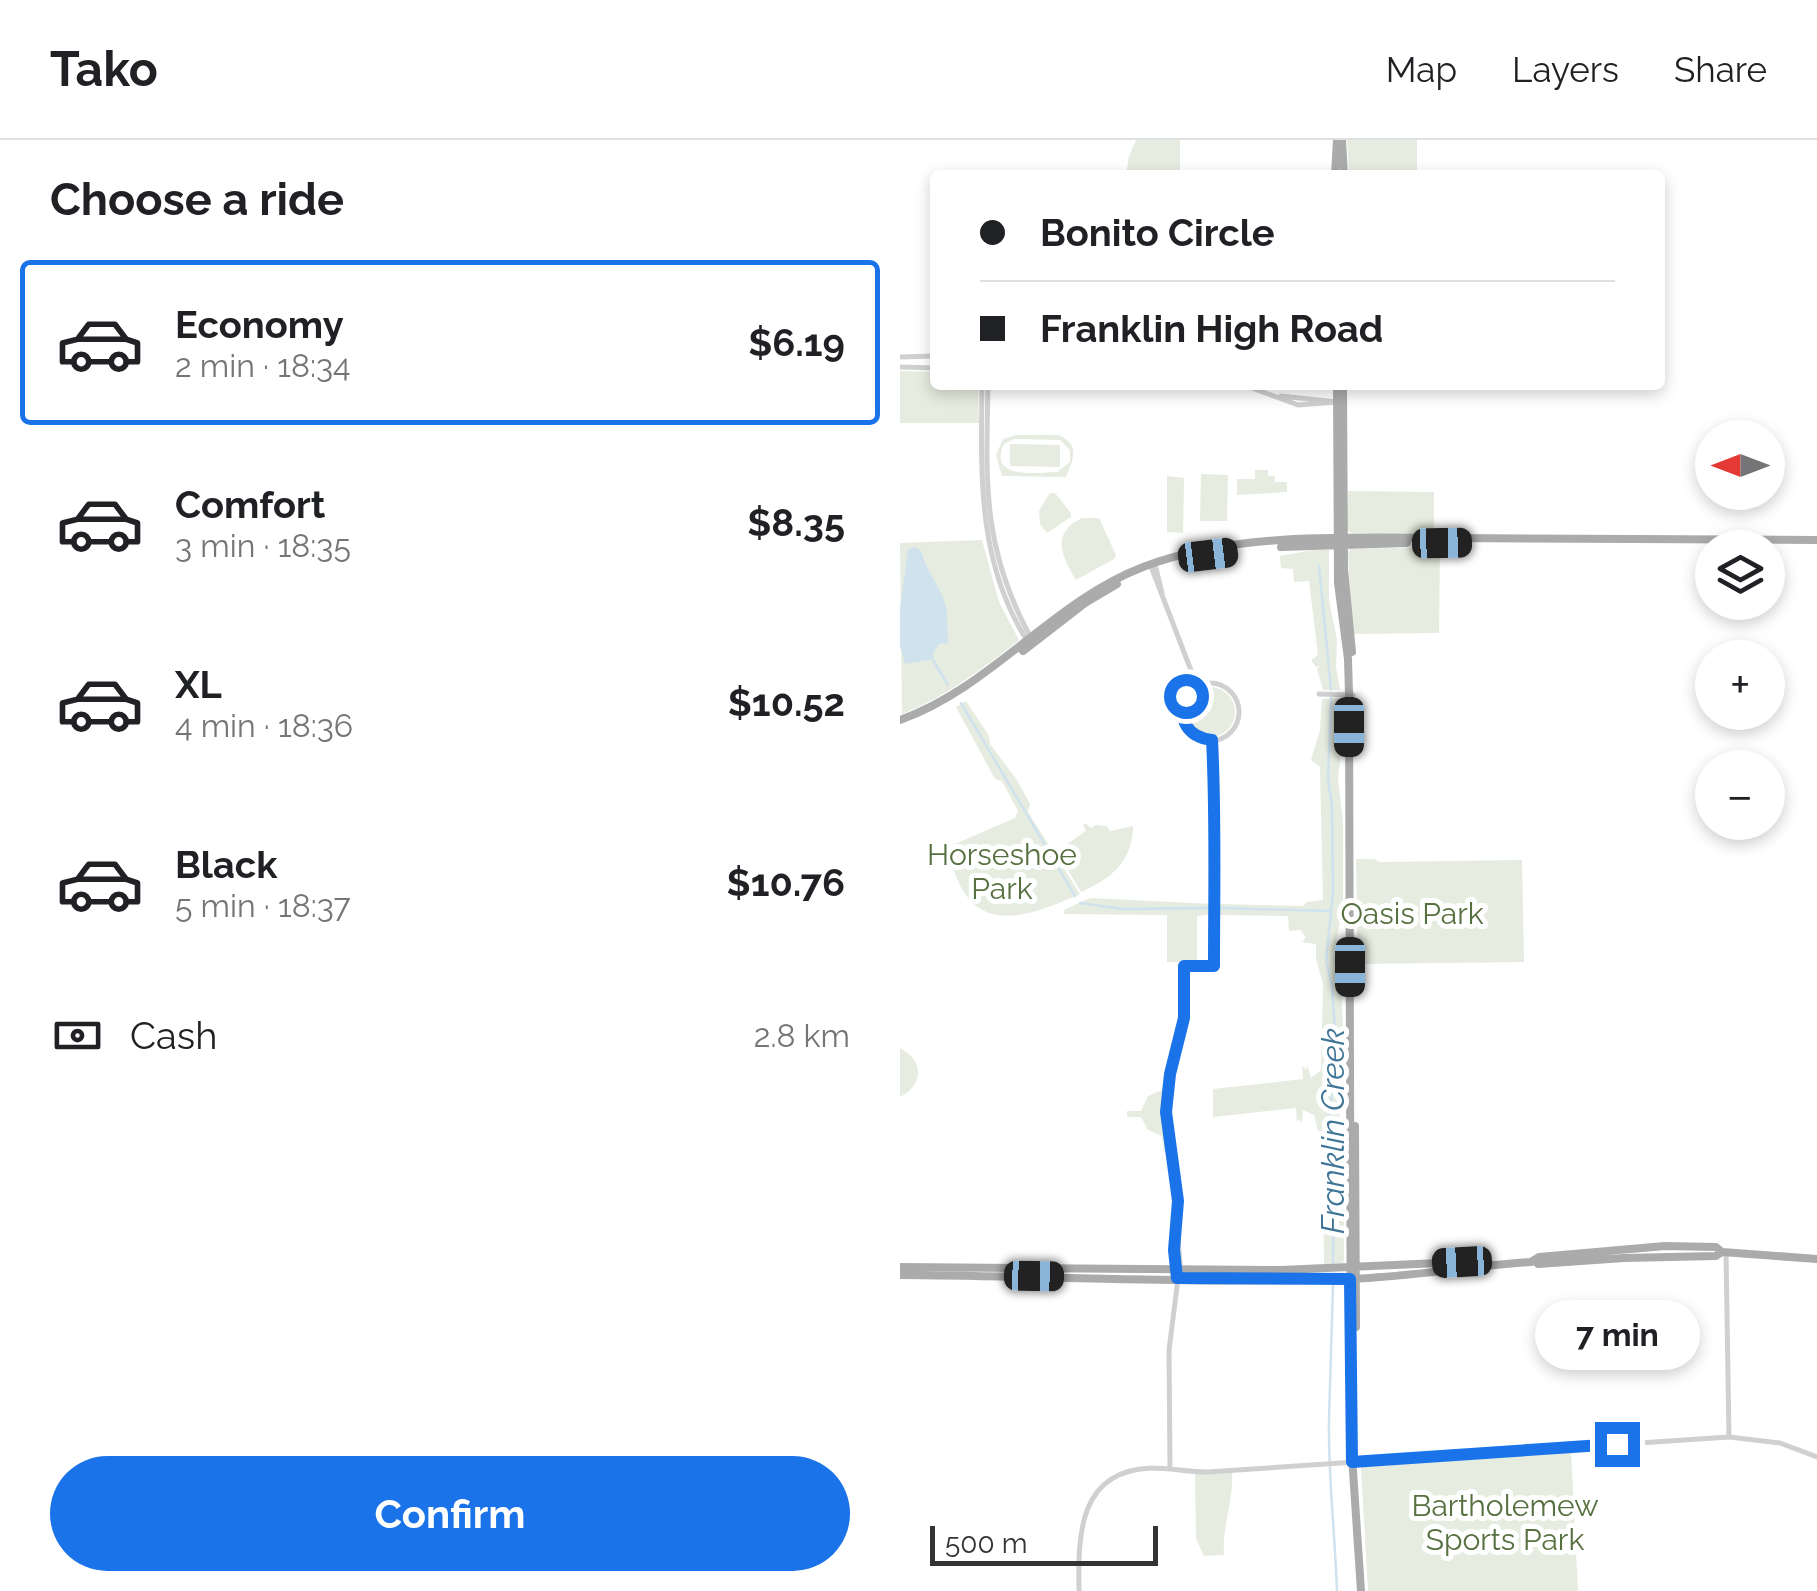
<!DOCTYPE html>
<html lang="en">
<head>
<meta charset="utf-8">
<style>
	body { margin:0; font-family:Raleway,sans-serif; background:#f6f6f6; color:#202124; height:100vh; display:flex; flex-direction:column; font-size:38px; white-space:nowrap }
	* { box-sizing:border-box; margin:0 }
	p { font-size:32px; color:#757577 }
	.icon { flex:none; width:55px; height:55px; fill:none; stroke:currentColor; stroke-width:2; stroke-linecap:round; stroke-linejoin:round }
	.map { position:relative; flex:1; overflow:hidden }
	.details { display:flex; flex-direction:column; background:#fff; width:900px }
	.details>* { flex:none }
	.top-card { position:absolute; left:30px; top:30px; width:735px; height:220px; border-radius:10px; box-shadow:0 5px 15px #0003; display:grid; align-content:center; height:220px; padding:0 50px; background:#fff }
	.needle { width:65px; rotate:270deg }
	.buttons { position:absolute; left:795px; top:280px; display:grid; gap:20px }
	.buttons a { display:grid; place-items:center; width:90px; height:90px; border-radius:50%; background:#fff; box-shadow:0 5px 15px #0003; font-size:50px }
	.scale { position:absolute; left:30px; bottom:25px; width:228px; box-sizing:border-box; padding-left:10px; border:5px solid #333; border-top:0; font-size:28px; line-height:35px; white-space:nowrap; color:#333; -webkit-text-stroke:8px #fff; paint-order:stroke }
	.end { position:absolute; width:45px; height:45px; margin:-22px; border:12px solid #1a73e8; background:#fff; box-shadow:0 0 0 5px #fff }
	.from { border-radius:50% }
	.bubble { position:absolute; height:70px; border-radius:35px; background:#fff; box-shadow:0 5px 15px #0003; font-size:32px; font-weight:700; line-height:70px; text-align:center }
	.car { position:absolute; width:30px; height:60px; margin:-30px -15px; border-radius:12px; box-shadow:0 0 8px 2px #0007; background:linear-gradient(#222 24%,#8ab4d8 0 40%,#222 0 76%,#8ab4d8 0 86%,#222 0) }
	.top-card b { display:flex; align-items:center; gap:35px; height:95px; font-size:38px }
	.top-card b+b { border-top:2px solid #e0e0e0 }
	.top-card i { width:25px; height:25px; background:#202124 }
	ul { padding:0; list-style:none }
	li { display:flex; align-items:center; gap:30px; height:165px; margin:0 20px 15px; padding:0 30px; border:5px solid transparent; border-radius:10px }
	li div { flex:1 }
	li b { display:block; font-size:38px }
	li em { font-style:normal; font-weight:700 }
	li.selected { border-color:#1a73e8 }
	li>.icon { width:90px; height:90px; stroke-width:1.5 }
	h2 { padding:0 50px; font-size:45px; line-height:120px }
	.pay { display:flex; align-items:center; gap:25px; height:110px; padding:0 50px; font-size:38px }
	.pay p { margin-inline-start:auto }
	.button { display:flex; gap:20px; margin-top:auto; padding:20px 50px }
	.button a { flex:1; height:115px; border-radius:60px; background:#1a73e8; color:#fff; font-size:40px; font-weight:700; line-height:115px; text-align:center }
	header { display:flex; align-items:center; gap:60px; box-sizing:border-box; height:140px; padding:0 50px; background:#fff; border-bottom:2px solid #e0e0e0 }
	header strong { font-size:48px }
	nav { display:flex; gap:55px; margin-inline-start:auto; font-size:35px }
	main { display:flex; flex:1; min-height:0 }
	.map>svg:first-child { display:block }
	.green { fill:#e6ecdf; fill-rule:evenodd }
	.water { fill:#cfe2ee }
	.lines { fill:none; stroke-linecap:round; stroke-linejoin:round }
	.stream { stroke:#cfe2ee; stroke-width:2.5 }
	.minor { stroke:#d0d0d0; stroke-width:5 }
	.major { stroke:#ababab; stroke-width:8 }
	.route { stroke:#1a73e8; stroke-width:12 }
	.labels { text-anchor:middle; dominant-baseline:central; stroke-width:10; stroke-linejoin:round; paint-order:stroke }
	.park-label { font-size:30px; fill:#56703f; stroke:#fff }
	.water-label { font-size:32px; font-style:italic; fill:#3f7597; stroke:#fff }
</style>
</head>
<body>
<header>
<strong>Tako</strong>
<nav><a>Map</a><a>Layers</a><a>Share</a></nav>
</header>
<main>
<section class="details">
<h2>Choose a ride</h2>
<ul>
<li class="selected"><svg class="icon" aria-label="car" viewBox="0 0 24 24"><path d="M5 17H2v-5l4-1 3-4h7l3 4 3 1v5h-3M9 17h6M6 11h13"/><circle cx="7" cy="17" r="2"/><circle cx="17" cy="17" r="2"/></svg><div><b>Economy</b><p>2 min · 18:34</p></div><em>$6.19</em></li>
<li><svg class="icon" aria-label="car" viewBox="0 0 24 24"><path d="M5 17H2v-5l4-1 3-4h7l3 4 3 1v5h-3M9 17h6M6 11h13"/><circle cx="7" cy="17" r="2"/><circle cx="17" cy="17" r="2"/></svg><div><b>Comfort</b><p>3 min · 18:35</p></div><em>$8.35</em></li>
<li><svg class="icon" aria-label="car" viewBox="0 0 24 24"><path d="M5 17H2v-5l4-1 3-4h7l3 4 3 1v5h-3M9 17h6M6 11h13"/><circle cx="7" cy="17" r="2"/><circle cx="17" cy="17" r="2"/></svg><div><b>XL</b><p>4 min · 18:36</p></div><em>$10.52</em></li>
<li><svg class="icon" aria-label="car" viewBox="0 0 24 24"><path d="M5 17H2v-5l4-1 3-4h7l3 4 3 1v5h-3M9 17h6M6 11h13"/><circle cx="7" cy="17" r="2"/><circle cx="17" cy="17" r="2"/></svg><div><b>Black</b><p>5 min · 18:37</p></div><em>$10.76</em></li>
</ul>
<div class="pay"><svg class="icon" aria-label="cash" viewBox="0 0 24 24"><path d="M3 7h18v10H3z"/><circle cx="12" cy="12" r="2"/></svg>Cash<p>2.8 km</p></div>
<div class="button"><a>Confirm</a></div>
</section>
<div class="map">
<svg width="917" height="1451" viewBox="0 0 917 1451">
	<rect width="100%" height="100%" fill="#fff"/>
	<path class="green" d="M236,0H280V35H226L229,16Z
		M447,0H517V35H449Z
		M0,231L35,232V245H78L79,283H0Z
		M158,295C181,304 173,320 166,337L102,336L96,315L103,299L116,295ZM114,299L160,300L170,310V322L157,332C136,333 87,339 104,304Z
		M110,304L160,305V327L110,326Z
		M355,330H368V336H375V342H387V352L337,355V339H355Z
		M301,334L328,335L327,381H300Z
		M267,336L284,338L283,393L267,392Z
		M448,351L534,352V393L531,396L451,393L447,390Z
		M150,353H155L171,373V377L147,393L140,384L139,371Z
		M182,378H199L216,415L214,419L176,440C162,417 150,393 182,378Z
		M82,400L99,462L119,500C81,530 47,556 2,574L0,403Z
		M540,407L539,493L452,494L448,412L450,409Z
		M413,410H429V460L437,500L436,527L440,550H423L417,529L420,526L416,527L411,520L418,515L409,441L394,442L393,429L381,428L380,416Z
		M285 572a25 25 0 1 1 50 0a25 25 0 1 1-50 0Z
		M440,558L442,605L438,638L443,681V766L434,813L441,847L443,886V941L439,971L444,1028V1120L443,1123L424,1124L423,1009L414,975L403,970L402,983L399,979L397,982L396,968L313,977V949L403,939L402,926L406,930L407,925L411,938L421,930L423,844L416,819V804L402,802L406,797L400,790L389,791L388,776L318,775L319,764L404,766L406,762L423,760L420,627L411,620L420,590L422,559Z
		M66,561L89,596L90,604L117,640L130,664L128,672L180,754C115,783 65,796 48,707L115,678L118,671L102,641L95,639L56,567Z
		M185,683L191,688L196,685L207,686L210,691L233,686C233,721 211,739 181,752L157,711L186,691L183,685Z
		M456,719H474L480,722L622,720L624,822L458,824Z
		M190,758L313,764L312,774L297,776V822H267V775L164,774V770Z
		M0,908C24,920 24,945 0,957Z
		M265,934L268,936L263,974L268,1008L264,1012L262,996L248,990L241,977H227V971H241L248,956L262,950Z
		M671,1310L678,1451H468L461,1327L500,1321Z
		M332,1330C334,1361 322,1386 324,1415L304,1416L296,1399L295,1332Z"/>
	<path class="water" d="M15,407L21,411C25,427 35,440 42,455C49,471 47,486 48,503L39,504L33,513L34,519L5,524L0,506V468L8,410Z"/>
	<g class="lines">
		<path class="stream" d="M419,426L431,550
			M33,520L48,545
			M431,558L428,638L432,666L433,753L426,820L432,846L435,890L433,950L428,979L434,1005L433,1124
			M61,563L175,756
			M180,763L222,769L313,768
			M319,768L431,771
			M433,1145C432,1190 430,1234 429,1279C428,1337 435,1393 437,1451"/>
		<path class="minor" d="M0,217L35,216
			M0,227L35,228
			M82,245C81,334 77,420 126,499
			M88,245C86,342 82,408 130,496
			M344,245L398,265L437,262
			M381,256L437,262
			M256,428L262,453
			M252,429L297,546
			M281 572a29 29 0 1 1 58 0a29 29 0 1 1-58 0Z
			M419,554L453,555
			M826,1112L829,1297
			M277,1129L274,1110L278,1061L266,972L270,934L283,878L285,826H314L317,680L312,600
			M270,1329L269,1210L280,1123L278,1099
			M179,1451C178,1396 178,1330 252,1328C270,1328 289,1332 307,1332L829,1297L880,1303L917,1317"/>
		<path class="major" d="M442,0L444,35
			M435,35L437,0
			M437,245L438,443L448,519L449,554L451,1301L461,1451
			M443,245L444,429L452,512
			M381,407L507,403
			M123,511L185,463L217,444
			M0,580C92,547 152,462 243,427C337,391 453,398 552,398C674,399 795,399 917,400
			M455,986L456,1187
			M635,1121L638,1124L724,1118L816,1116L822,1112
			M0,1127L381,1130L562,1122L568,1127
			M0,1135C150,1136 300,1144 449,1139C511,1137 570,1126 631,1122L639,1117L765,1106L816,1107L822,1112L917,1119"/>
	</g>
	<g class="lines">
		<path class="route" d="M286,556C277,579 287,597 312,600C316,676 314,750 314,826H284V878L270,934L266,972L278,1061L274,1110L277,1138L450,1139L452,1322L717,1304"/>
	</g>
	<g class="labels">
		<g class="park-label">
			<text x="102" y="714">Horseshoe<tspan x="102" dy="34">Park</tspan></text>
			<text x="512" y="773">Oasis Park</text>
			<text x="605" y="1365">Bartholemew<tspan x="605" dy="34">Sports Park</tspan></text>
		</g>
		<g class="water-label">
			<text transform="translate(432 991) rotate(-90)">Franklin Creek</text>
		</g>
	</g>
</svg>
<div class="buttons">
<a><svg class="needle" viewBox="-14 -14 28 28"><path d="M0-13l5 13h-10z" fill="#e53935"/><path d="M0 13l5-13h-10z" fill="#757577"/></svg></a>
<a><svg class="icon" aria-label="layers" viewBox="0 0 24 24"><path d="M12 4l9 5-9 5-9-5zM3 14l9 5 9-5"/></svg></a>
<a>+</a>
<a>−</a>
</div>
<div class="scale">500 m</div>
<i class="end from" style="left:286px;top:556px"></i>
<i class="end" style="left:717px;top:1304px"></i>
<div class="bubble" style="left:635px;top:1160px;width:165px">7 min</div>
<i class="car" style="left:542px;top:403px;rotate:89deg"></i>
<i class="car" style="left:308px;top:415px;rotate:83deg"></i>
<i class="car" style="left:449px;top:587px;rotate:180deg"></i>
<i class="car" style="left:450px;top:827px;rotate:180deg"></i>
<i class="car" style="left:562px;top:1122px;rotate:267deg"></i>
<i class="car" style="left:134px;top:1136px;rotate:91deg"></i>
<div class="top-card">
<b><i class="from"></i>Bonito Circle</b>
<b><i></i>Franklin High Road</b>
</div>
</div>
</main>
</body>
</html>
